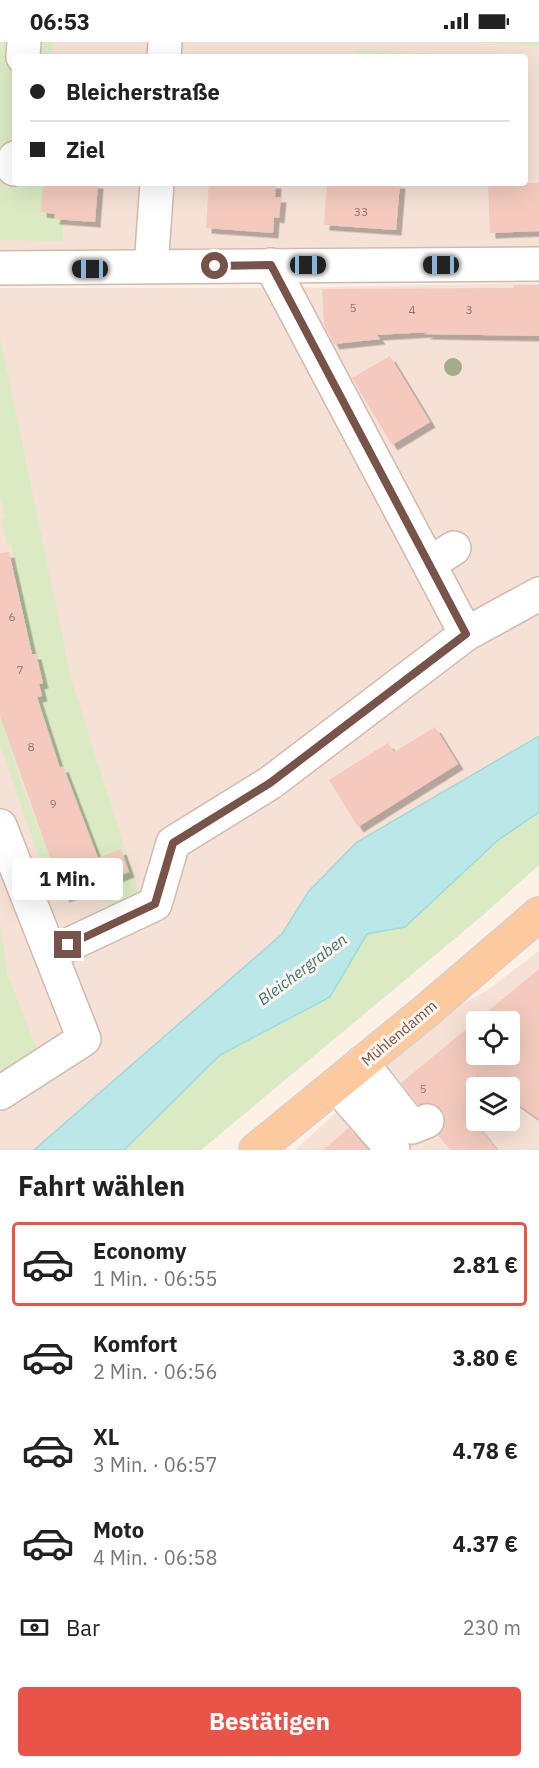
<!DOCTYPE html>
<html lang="de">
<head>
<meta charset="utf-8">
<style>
	body { margin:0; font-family:"IBM Plex Sans",sans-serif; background:#f2f2f2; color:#222; height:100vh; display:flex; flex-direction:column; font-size:22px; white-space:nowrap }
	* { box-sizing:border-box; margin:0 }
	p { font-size:20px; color:#767676 }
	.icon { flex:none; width:33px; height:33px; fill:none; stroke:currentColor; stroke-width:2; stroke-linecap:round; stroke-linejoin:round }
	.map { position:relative; height:1108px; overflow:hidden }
	.panel { display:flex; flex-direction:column; background:#fff; flex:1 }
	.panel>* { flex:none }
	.banner { position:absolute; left:12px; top:12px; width:516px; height:132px; border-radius:6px; box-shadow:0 6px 24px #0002; display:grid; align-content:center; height:132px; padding:0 18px; background:#fff }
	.buttons { position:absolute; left:466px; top:969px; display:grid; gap:12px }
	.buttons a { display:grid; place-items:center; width:54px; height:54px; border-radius:6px; background:#fff; box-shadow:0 6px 24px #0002; font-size:30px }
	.end { position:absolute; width:27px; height:27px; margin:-14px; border:8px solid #77534a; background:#fff; box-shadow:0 0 0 3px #fff }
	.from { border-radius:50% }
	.bubble { position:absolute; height:42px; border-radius:6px; background:#fff; box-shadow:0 6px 24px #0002; font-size:20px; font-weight:800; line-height:42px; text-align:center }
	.car { position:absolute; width:18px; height:36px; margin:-18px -9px; border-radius:8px; box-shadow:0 0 4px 2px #0007; background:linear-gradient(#222 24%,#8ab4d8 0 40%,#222 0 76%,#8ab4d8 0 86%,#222 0) }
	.banner b { display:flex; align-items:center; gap:21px; height:57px; font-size:22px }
	.banner b+b { border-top:2px solid #e0e0e0 }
	.banner i { width:15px; height:15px; background:#222 }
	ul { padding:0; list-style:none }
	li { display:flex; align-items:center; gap:18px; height:84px; margin:0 12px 9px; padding:0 6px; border:3px solid transparent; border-radius:6px }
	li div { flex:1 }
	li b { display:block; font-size:22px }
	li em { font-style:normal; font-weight:800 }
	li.active { border-color:#e95449 }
	li>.icon { width:54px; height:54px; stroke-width:1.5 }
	h2 { padding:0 18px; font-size:27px; line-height:72px }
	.pay { display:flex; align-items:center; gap:15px; height:66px; padding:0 18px; font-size:22px }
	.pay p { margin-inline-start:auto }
	.cta { display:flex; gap:12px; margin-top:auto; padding:12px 18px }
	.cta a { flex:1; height:69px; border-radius:6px; background:#e95449; color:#fff; font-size:24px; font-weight:800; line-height:69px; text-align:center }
	.status { display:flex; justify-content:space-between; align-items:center; height:42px; padding:0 30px; background:#fff; direction:ltr }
	.status svg { height:16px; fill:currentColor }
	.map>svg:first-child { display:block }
	.residential { fill:#f5e1d5; fill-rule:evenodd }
	.green { fill:#daebc4 }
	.water { fill:#bae7e7; stroke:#a0d9d9; stroke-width:1.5 }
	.building { fill:#f3cabd; fill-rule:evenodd; filter:url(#shadow) }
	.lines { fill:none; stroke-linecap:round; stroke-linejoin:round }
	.minor-casing { stroke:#d1b9ae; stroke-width:36 }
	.major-casing { stroke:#d9cfcc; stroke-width:36 }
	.minor { stroke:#fff; stroke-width:33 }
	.major { stroke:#fcca9e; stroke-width:33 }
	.tree { fill:#a2ae8a }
	.route { stroke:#77534a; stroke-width:8 }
	.labels { text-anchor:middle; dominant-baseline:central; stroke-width:6; stroke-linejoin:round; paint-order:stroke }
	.number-label { font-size:12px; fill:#967167 }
	.street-label { font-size:15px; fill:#77534a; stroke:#fff5ed }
	.water-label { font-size:16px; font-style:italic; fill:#3a7575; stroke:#fff5ed }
</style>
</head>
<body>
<div class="status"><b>06:53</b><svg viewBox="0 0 49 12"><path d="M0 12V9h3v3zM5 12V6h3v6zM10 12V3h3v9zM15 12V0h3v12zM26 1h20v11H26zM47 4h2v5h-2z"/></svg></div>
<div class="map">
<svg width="539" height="1108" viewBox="0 0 539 1108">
	<defs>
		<filter id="shadow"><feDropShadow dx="5.5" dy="5.5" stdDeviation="0" flood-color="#0004"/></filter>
	</defs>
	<rect width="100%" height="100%" fill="#fdf1e6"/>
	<path class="residential" d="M0,0H539V205L196,206L95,215L0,216ZM15,15H525V141H15Z
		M539,241V694L357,800L309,849L282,892L34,1108H0V246H279Z
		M539,909V1108H295L446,971L486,949ZM477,980H510V1012H477ZM477,1046H510V1078H477Z"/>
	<path class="green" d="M0,0H53L51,15H15V141H43L41,170L55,172V177L64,178L62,199L0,198Z
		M473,0H539V3L537,4Z
		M355,7L435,12V15H355Z
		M0,295L72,640L140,854L110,869L100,847L66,858L64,855L54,858L0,702V671L21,740L64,854L129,830L121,807L98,816L64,725L60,726L37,655L39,642L43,641L36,612H32L14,532L17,531L11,502L7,503L1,477L5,476L0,454Z
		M539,770V823L482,874L201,1108H124L220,1013L329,955L367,892L405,885L497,799Z
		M0,881L7,931L38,1010L0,1036Z"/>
	<path class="water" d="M539,694V770L497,799L405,885L367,892L330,955L220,1013L124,1108H34L282,892L309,849L357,800Z"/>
	<path class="building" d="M43,141H98L95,180L54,177L55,172L41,170Z
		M209,141H276L275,155H281L279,176L274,175L273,191L206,186Z
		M327,141H400L396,188L324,183Z
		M488,141H539V189L490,191Z
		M514,243H539V294L424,292L428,290L377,293L380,297L334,302L324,283L322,247L514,246Z
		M390,314L430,380L392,403L352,336Z
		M9,510L32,612H36L43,641L39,642L42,654L37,655L60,726L63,724L98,816L121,807L129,830L64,855L0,674V511Z
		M435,685L458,722L358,785L329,738L388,701L394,710Z
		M539,927V1077L510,1057V1046H494L477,1033V1083L497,1108H450L438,1093L445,1082L444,1072L439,1065L430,1061L418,1062L401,1041ZM477,980H510V1012H477Z
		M349,1086L368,1108H323Z"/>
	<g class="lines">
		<defs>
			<path id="minor" d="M23,15L24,0
				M164,15L165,0
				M14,127L15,116
				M271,223L466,592
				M151,225L157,141
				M0,226L539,222
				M429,522L454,506
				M0,784L84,997L0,1051
				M51,911L155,862L173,801L270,741L466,592L539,552
				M362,1021L412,1085L427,1079
				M336,1043L393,1108"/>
			<path id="major" d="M256,1108L426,969L539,872"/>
		</defs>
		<use href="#minor" class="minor-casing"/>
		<use href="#major" class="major-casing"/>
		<use href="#minor" class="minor"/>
		<use href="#major" class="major"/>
	</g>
	<circle class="tree" cx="453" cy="325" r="9"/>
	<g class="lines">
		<path class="route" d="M68,903L155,862L173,801L270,741L466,592L271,223L215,224"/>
	</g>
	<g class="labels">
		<g class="number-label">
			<text x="361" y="169">33</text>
			<text x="353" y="265">5</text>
			<text x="412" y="267">4</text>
			<text x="469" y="267">3</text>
			<text x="12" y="574">6</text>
			<text x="20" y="627">7</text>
			<text x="31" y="704">8</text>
			<text x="53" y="761">9</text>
			<text x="423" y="1046">5</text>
		</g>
		<g class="street-label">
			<text transform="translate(399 991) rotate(-40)">Mühlendamm</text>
		</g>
		<g class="water-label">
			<text transform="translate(302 927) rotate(-37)">Bleichergraben</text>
		</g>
	</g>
</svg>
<div class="buttons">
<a><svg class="icon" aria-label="locate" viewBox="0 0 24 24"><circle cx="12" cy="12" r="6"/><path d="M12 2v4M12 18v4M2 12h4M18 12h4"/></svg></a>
<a><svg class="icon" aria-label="layers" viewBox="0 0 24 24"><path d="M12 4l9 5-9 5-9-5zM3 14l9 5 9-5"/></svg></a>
</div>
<i class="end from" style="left:215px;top:224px"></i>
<i class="end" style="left:68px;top:903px"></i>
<div class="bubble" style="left:12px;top:816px;width:111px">1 Min.</div>
<i class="car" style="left:308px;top:223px;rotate:90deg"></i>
<i class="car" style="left:441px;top:223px;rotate:270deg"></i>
<i class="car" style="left:90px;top:227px;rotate:270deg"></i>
<div class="banner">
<b><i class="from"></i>Bleicherstraße</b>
<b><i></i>Ziel</b>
</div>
</div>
<section class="panel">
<h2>Fahrt wählen</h2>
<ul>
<li class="active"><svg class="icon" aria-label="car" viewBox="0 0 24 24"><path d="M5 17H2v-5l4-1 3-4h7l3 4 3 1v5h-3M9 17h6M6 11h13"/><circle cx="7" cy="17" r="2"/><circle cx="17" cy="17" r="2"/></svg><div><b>Economy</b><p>1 Min. · 06:55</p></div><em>2.81 €</em></li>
<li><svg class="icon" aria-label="car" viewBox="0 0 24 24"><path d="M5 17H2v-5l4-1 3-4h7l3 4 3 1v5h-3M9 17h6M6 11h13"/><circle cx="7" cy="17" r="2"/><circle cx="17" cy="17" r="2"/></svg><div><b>Komfort</b><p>2 Min. · 06:56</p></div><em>3.80 €</em></li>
<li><svg class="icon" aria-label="car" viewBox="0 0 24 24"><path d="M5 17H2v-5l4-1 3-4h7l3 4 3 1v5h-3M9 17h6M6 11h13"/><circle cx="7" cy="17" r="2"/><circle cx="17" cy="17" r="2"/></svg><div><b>XL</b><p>3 Min. · 06:57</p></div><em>4.78 €</em></li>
<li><svg class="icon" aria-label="car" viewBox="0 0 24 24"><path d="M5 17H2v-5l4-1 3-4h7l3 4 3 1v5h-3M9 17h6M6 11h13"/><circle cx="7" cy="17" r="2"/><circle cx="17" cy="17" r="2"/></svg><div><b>Moto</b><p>4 Min. · 06:58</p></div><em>4.37 €</em></li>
</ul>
<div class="pay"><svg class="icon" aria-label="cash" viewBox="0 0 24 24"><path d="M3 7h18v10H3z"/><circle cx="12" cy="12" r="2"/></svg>Bar<p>230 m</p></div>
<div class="cta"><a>Bestätigen</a></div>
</section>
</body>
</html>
